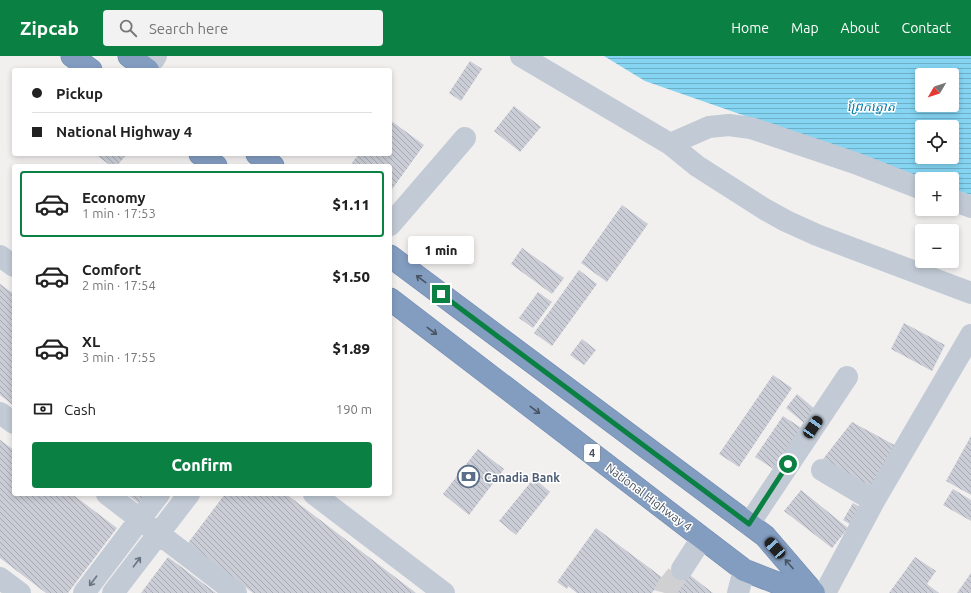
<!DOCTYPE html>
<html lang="en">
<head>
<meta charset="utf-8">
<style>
	body { margin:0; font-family:Ubuntu,"Noto Sans Khmer",sans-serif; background:#f2f2f2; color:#222; height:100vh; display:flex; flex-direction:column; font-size:15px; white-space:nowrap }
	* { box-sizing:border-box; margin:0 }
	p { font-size:13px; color:#767676 }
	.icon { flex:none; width:22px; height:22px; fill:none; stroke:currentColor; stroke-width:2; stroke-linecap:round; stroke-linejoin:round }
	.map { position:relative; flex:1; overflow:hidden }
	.details { position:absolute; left:12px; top:108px; width:380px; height:332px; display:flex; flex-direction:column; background:#fff; border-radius:4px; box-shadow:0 2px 6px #0003 }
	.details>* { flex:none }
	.top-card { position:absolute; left:12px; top:12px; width:380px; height:88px; border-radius:4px; box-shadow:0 2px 6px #0003; display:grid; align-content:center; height:88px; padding:0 20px; background:#fff }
	.needle { width:26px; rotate:231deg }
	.tools { position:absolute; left:915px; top:12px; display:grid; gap:8px }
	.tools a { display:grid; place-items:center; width:44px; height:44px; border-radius:4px; background:#fff; box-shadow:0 2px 6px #0003; font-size:20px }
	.end { position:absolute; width:18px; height:18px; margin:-9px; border:5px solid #0b8043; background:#fff; box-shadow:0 0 0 2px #fff }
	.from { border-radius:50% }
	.bubble { position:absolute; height:28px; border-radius:4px; background:#fff; box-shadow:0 2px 6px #0003; font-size:13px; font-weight:800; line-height:28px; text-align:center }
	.car { position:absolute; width:12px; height:24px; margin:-12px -6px; border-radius:5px; box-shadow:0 0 3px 1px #0007; background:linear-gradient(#222 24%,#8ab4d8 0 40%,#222 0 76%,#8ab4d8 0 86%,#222 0) }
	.top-card b { display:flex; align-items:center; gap:14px; height:38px; font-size:15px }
	.top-card b+b { border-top:1px solid #e0e0e0 }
	.top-card i { width:10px; height:10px; background:#222 }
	ul { padding:7px 0 0; list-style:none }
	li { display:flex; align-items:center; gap:12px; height:66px; margin:0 8px 6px; padding:0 12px; border:2px solid transparent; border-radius:4px }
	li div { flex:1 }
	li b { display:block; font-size:15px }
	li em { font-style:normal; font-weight:800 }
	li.active { border-color:#0b8043 }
	li>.icon { width:36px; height:36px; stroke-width:1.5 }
	.pay { display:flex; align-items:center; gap:10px; height:44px; padding:0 20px; font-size:15px }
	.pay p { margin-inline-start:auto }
	.cta { display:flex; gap:8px; margin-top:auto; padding:8px 20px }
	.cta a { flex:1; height:46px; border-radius:4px; background:#0b8043; color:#fff; font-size:16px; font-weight:800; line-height:46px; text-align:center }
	header { display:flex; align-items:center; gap:24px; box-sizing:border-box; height:56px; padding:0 20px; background:#0b8043; color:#fff }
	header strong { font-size:19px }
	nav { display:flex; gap:22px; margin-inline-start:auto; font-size:14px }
	.search { width:280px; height:36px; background:#f2f2f2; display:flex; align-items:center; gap:10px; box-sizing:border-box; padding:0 14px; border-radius:4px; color:#767676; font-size:15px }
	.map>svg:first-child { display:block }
	.water { fill:url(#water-rules); fill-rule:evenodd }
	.building { fill:url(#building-back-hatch) }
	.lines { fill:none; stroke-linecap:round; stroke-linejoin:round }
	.minor-tunnel { stroke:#d0cfd2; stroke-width:22; stroke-dasharray:22 11; stroke-linecap:butt }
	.highway-casing { stroke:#6e88ad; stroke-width:23 }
	.minor { stroke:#c1cad5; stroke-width:22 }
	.highway { stroke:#839dc1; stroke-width:22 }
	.oneway { stroke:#495563 }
	.oneway2 { stroke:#6b7582 }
	.route { stroke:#0b8043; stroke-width:5 }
	.labels { text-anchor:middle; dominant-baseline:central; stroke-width:3; stroke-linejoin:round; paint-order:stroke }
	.shield { fill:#fff; stroke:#7e858e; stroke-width:1 }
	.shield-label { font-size:11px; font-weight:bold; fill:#46515e }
	.service-label { font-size:12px; font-weight:bold; fill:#4e5e75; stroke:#fff; text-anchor:start }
	.street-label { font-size:12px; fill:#46515e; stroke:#fff }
	.water-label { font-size:13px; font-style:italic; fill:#037dad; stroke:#fff }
</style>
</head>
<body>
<header>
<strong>Zipcab</strong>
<div class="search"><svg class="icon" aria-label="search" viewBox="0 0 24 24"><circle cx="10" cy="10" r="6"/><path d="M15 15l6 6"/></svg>Search here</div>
<nav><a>Home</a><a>Map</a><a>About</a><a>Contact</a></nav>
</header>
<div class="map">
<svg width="971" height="537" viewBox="0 0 971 537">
	<defs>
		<pattern id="water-rules" width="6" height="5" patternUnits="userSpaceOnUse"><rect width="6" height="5" fill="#84d4f2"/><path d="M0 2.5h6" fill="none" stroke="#6eaec7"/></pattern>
		<pattern id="building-back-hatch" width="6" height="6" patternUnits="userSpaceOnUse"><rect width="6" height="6" fill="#cacdd5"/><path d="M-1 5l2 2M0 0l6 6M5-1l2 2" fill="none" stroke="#a6a9b0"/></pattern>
	</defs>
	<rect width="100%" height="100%" fill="#f2efef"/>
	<path class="water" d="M604,0H971V139L952,133V123H926L645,25ZM922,19H952V49H922ZM922,71H952V101H922Z"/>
	<path class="building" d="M470,5L482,13L461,45L449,37Z
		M514,50L541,71L520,96L494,75Z
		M390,64L424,89L390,136V110H356L352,107L359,98H390Z
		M95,98H125L126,99L117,110H111Z
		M622,149L648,168L607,226L581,207Z
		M522,192L564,222L552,238L511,208Z
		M579,214L597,228L552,290L534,277Z
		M0,228L14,238V350L0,339Z
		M538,236L552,246L533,272L519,262Z
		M904,267L945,289L932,315L891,293Z
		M582,283L596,294L584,309L570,299Z
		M773,319L792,332L739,411L719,398Z
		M797,338L816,354L805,368L786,352Z
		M783,360L806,375L778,416L755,401Z
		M852,366L898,391L873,433L823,403Z
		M971,380V439L946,425Z
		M0,384L14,394V438H72L117,472L68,537H46L0,502Z
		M478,393L504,413L469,459L443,438Z
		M534,422L550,436L516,479L499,465Z
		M953,433L971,444V465L943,449Z
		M801,434L848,472L832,492L784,455Z
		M127,438H150L141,449Z
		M225,438H286L416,537H253L188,487Z
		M853,447L865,454L855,471L843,464Z
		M596,472L663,522L652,537H577L568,530L567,533L557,526Z
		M168,501L216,537H141Z
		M915,501L936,515L927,528L939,537H889Z
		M678,510L713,537H671L662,530Z
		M971,517V537H957Z"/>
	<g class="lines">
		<path class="minor-tunnel" d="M665,537L666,533L682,513"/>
		<defs>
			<path id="highway" d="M72,0L91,14
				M129,0L148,14
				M200,98L216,110
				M257,98L273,110
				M390,200L765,480L814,537
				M390,243L744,514L803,537"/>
		</defs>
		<use href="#highway" class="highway-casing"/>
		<path class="minor" d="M521,0L670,88L697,110L766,154L786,165L817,179L971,237
			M146,14L156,0
			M670,88L709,71L729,69L751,72L855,107L922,133
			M952,144L971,151
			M390,169L465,82
			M0,200L14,210
			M0,357L14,367
			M822,414L874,445
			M107,438L236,537
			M314,438L444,537
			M749,468L847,321
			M682,513L702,482
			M0,522L20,537
			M84,537L159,438
			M113,537L189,438
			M738,537L744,514
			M825,537L874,445L971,279"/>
		<use href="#highway" class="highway"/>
	</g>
	<defs><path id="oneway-shaft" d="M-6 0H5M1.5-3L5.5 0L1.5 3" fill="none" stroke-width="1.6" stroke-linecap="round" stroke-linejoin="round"/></defs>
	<g class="oneway">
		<use href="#oneway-shaft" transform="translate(421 223) rotate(-143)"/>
		<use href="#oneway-shaft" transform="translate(432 275) rotate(37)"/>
		<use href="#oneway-shaft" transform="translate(535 354) rotate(37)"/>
		<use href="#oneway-shaft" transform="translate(789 508) rotate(-131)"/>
	</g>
	<g class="oneway2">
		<use href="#oneway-shaft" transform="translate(137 506) rotate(-53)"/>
		<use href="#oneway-shaft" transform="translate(93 525) rotate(127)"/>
	</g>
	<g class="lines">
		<path class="route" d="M441,238L749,468L788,408"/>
	</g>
	<defs>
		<symbol id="bank-ring" viewBox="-11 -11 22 22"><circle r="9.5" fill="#fff" stroke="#5c6f8a" stroke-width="1.5"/><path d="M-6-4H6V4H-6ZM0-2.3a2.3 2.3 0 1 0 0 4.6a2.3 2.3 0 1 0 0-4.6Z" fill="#5c6f8a"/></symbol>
	</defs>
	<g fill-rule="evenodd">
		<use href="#bank-ring" x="456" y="408" width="25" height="25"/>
	</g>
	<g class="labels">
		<rect class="shield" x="584" y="388" width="16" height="18" rx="3"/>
		<g class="shield-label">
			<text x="592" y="397">4</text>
		</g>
		<g class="service-label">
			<text x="484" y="421">Canadia Bank</text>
		</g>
		<g class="street-label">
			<text transform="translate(649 441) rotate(37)">National Highway 4</text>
		</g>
		<g class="water-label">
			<text x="871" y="50">ព្រែកត្នោត</text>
		</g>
	</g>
</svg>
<div class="tools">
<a><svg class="needle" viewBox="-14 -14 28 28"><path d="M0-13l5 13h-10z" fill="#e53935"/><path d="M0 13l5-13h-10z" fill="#767676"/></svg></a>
<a><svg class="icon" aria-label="locate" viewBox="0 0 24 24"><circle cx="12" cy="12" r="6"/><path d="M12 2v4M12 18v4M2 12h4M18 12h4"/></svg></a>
<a>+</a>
<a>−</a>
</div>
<i class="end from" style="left:788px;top:408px"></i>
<i class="end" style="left:441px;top:238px"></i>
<div class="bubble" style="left:408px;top:180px;width:66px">1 min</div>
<i class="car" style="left:813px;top:371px;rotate:34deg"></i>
<i class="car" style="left:775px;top:492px;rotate:318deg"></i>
<div class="top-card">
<b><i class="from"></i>Pickup</b>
<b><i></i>National Highway 4</b>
</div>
<section class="details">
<ul>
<li class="active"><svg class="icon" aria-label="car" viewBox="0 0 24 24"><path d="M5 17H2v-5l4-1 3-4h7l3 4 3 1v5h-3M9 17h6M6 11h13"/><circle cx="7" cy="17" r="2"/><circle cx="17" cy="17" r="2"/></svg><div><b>Economy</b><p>1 min · 17:53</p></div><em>$1.11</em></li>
<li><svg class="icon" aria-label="car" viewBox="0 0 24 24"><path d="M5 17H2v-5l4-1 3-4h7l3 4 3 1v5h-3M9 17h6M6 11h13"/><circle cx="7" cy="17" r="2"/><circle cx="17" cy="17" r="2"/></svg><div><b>Comfort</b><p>2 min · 17:54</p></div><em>$1.50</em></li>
<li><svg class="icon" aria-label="car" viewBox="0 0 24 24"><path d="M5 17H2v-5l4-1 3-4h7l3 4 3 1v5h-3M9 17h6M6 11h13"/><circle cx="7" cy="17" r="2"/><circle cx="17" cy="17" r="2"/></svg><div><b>XL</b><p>3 min · 17:55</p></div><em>$1.89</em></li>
</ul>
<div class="pay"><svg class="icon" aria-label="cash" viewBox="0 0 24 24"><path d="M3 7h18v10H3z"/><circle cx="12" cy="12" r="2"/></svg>Cash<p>190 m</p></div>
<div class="cta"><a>Confirm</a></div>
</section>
</div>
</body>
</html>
